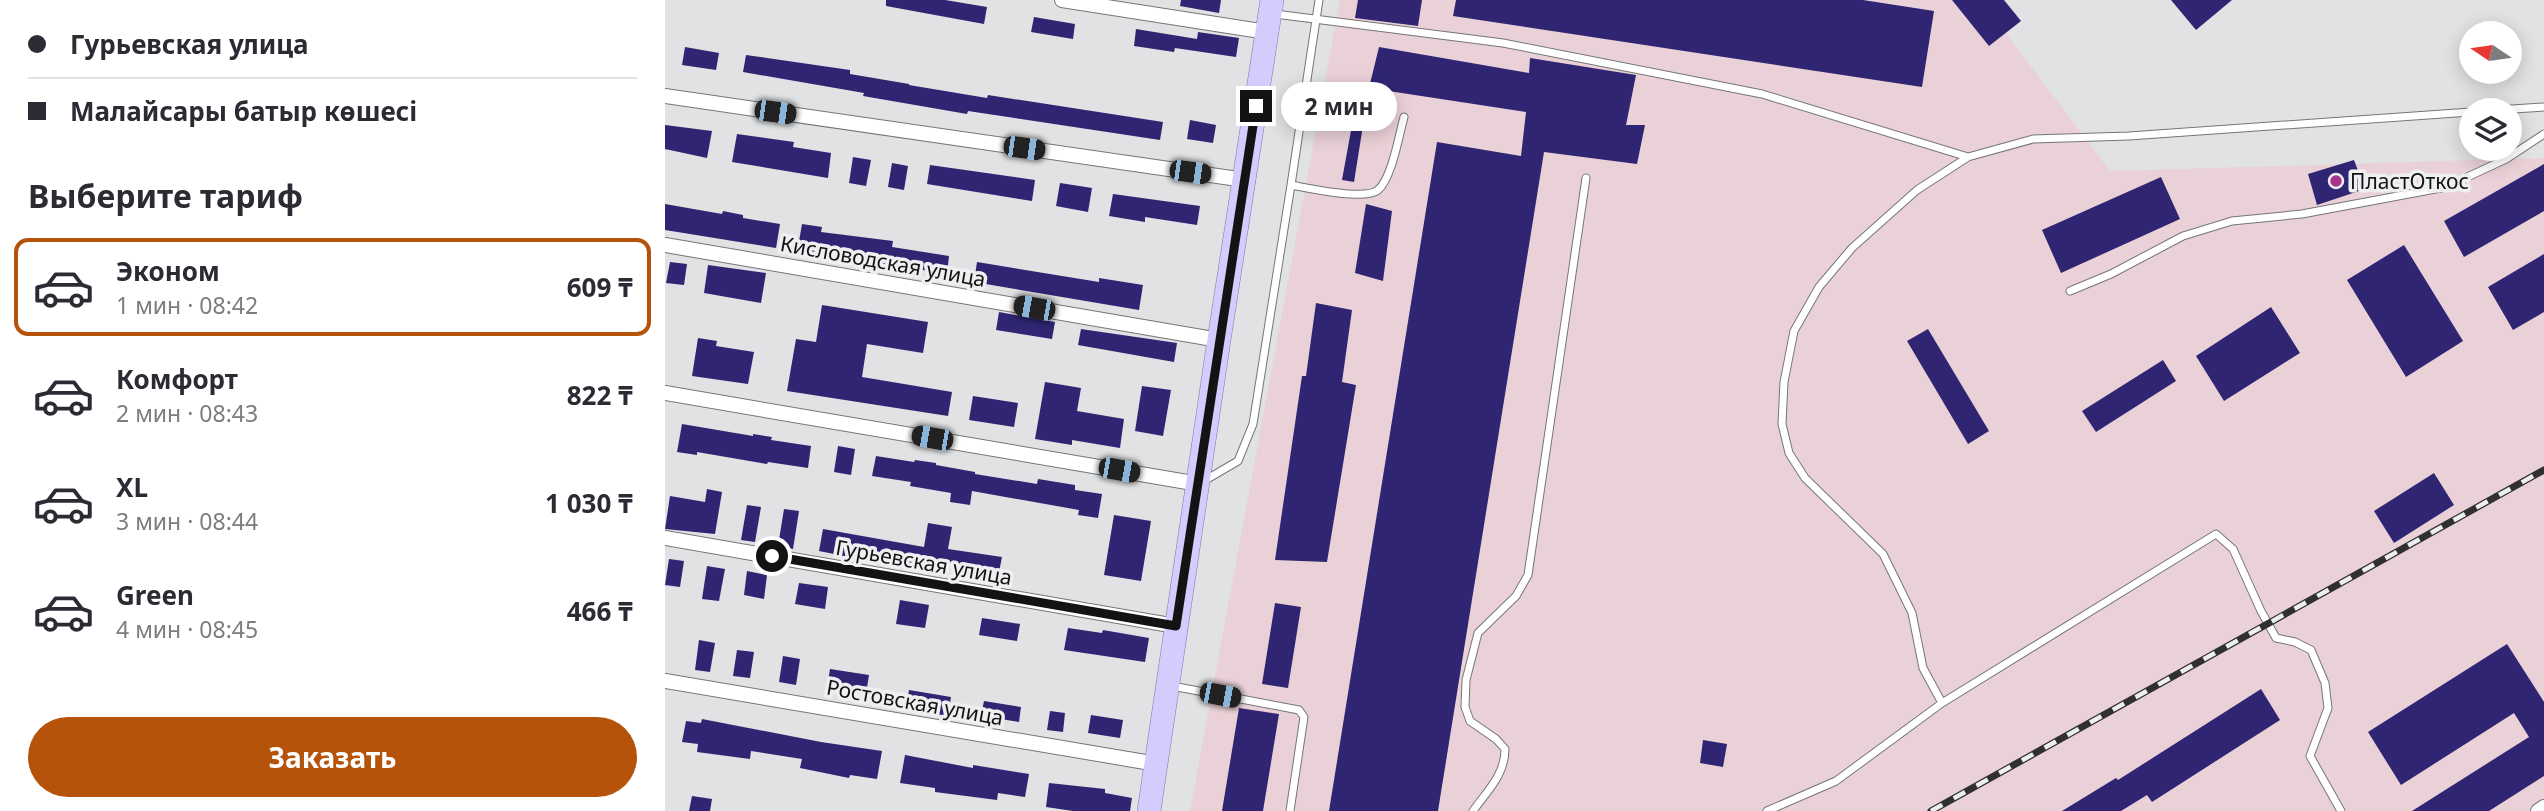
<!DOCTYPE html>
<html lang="ru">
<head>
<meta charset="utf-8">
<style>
	body { margin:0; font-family:"Noto Sans",sans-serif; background:#f7f7f7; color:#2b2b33; height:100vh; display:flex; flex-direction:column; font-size:26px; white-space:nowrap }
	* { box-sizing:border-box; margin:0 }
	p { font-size:23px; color:#7c7c81 }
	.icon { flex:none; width:38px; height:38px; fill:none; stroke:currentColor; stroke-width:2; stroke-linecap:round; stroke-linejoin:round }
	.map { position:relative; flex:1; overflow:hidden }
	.sheet { display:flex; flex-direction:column; background:#fff; width:665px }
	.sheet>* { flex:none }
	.banner { display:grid; align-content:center; height:154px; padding:0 28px; background:#fff }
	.needle { width:46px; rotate:283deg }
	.controls { position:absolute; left:1794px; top:21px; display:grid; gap:14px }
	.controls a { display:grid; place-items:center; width:63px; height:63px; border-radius:50%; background:#fff; box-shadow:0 4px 18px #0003; font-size:35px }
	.end { position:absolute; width:32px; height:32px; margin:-16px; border:9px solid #131313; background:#fff; box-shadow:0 0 0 4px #fff }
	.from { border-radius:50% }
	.bubble { position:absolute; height:49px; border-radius:24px; background:#fff; box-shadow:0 4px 18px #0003; font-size:23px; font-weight:700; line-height:49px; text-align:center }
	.car { position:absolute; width:21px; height:42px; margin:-21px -10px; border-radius:9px; box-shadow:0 0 5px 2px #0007; background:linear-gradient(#222 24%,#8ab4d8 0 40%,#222 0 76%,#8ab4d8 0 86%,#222 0) }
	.banner b { display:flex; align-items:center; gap:24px; height:66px; font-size:26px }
	.banner b+b { border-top:2px solid #e1e1e2 }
	.banner i { width:18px; height:18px; background:#2b2b33 }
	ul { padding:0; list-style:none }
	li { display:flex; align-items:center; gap:21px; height:98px; margin:0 14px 10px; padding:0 14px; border:4px solid transparent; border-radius:14px }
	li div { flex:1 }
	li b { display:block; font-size:26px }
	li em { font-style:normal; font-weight:700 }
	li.selected { border-color:#b45309 }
	li>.icon { width:63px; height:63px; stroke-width:1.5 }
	h2 { padding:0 28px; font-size:32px; line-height:84px }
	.cta { display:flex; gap:14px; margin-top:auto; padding:14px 28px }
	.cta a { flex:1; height:80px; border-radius:42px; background:#b45309; color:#fff; font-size:28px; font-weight:700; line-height:80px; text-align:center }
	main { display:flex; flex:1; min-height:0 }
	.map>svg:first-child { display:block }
	.industrial { fill:#ead1d7 }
	.building { fill:#2f2573 }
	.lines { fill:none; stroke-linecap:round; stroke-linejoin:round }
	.lane-casing { stroke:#757676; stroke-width:9 }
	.street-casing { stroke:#757676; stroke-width:16 }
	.primary-casing { stroke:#7c76aa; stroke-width:24 }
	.lane { stroke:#fff; stroke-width:7 }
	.street { stroke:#fff; stroke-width:14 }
	.primary { stroke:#d2cdfd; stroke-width:23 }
	.rail-casing { stroke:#303030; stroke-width:7 }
	.rail { stroke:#eeeff0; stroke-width:4.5; stroke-dasharray:13; stroke-linecap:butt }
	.route { stroke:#131313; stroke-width:9 }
	.poi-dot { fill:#a7338d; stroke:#eeeff0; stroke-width:2.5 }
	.labels { text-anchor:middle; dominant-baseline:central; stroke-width:7; stroke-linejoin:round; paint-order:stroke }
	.poi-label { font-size:21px; fill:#131313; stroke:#eeeff0; text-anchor:start }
	.street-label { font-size:21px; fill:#131313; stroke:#eeeff0 }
</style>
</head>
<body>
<main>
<section class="sheet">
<div class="banner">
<b><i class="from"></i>Гурьевская улица</b>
<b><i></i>Малайсары батыр көшесі</b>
</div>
<h2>Выберите тариф</h2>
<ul>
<li class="selected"><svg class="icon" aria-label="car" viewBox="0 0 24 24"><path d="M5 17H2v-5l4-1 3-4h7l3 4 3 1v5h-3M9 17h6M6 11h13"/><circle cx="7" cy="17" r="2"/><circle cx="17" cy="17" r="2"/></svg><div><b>Эконом</b><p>1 мин · 08:42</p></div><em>609 ₸</em></li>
<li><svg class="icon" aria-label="car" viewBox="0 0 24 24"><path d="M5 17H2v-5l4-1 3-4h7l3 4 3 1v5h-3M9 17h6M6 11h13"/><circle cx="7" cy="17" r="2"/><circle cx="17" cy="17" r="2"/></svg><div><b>Комфорт</b><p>2 мин · 08:43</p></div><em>822 ₸</em></li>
<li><svg class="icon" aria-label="car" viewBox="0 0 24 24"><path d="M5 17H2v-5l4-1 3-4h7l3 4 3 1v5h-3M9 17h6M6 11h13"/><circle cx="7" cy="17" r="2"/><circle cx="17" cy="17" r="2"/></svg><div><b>XL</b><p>3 мин · 08:44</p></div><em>1 030 ₸</em></li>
<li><svg class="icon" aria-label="car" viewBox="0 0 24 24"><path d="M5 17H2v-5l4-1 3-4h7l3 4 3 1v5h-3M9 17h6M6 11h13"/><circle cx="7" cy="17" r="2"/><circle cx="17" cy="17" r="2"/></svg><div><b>Green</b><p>4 мин · 08:45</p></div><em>466 ₸</em></li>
</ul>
<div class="cta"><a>Заказать</a></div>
</section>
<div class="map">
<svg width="1879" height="811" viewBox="0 0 1879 811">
	<rect width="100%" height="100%" fill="#e1e2e3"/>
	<path class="industrial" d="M675,0H1316L1445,171L1879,158V811H525Z"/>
	<path class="building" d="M221,0H280L322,7L319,24L221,6Z
		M516,0H556L554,13L515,6Z
		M693,0H757L753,26L690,18Z
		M791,0H1198L1269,11L1257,87L788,16Z
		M1287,0H1339L1356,21L1324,46Z
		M1506,0H1567L1531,30Z
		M369,17L410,24L408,39L366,32Z
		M471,29L532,39L533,32L574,38L571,57L510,48L509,52L469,46Z
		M20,47L54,53L51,70L17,65Z
		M714,47L864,73L865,58L971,75L961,125H980L972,164L879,152L773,811H664L772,142L856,156L861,112L704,88Z
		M81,55L185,70V74L244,84V85L322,98L323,95L498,122L495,140L303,111L302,114L198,96L199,93L78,72Z
		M693,92L703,94L689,182L677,180Z
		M525,120L551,125L548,143L522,139Z
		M0,125L47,131L42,158L0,149Z
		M72,134L129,142L128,147L166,153L163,178L67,162Z
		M188,157L206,160L201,186L184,183Z
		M1689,160L1700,189L1652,205L1643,174Z
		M227,163L243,166L239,190L223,187Z
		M1879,164V211L1799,257L1779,221Z
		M265,165L370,180L367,201L262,184Z
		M1496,177L1515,219L1396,273L1377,230Z
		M395,183L427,188L423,212L391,206Z
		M448,194L535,206L532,225L480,217V222L444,216Z
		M0,204L57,214L58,211L78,215V218L115,224L111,248L0,230Z
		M701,204L727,211L718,281L690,273Z
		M137,224L157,227L156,232L228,241L227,247L284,256L282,274L191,259L190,262L132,253Z
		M1739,245L1798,341L1741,377L1682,280Z
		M1879,254V312L1848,330L1823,287Z
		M5,262L22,264L19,285L1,283Z
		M312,262L434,282V278L478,285L474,310L309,282Z
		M43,265L101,273L96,303L39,293Z
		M651,303L687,310L677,382L691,385L662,562L610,560L637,376H641Z
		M157,305L263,322L258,353L202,344L197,377L287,392L283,416L122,391L131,339L151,342Z
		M1606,307L1635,353L1559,401L1531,356Z
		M334,312L390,322L387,339L331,330Z
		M416,329L512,343L509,362L413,345Z
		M1263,329L1324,431L1303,444L1242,341Z
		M33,338L52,341L51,346L89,352L83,384L27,376Z
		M1498,360L1511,381L1431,432L1417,411Z
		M380,382L416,388L412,411L459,419L455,448L407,440V445L370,439Z
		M477,386L506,390L498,436L470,431Z
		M308,396L353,403L349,427L304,420Z
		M17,424L88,436V434L107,437L106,440L146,446L143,468L103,462L102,464L32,452V455L12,452Z
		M173,446L190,449L186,475L169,472Z
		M211,456L249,462L250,460L271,463V465L310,472V474L372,484L373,479L410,485V490L437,494L433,518L413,515L414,510L307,491L305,505L285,502L286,493L245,486L246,482L207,476Z
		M1769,473L1789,505L1729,543L1709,511Z
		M42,489L57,492L50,534L0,529L5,496L40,502Z
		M82,505L96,507L90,542L76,540Z
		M119,509L134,511L128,549L113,546Z
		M449,515L486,521L476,581L439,575Z
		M263,523L287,527L283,549L337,557L334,572L281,563L279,576L154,551L158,529L259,547Z
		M4,559L19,561L15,587L0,585Z
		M42,566L60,569L54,601L37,599Z
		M82,571L102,575L99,599L79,595Z
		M134,583L163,587L160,609L130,604Z
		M235,600L264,605L260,628L231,624Z
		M610,603L636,607L623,688L597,684Z
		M317,618L355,624L352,641L314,635Z
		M403,628L437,633L438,630L484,638L480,662L399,650Z
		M34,640L50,643L45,672L30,670Z
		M1842,644L1879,702V776L1824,811H1747L1864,737L1849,713L1736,785L1703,732Z
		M72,650L89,652L85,678L68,676Z
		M118,656L135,659L131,685L114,682Z
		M165,669L204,675L201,694L162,688Z
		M1596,689L1615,720L1487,802L1482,795L1456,811H1397L1451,778L1453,780Z
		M244,690L286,697L283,716L241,709Z
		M319,701L356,707L354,722L316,716Z
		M574,708L614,714L598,811H557Z
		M385,711L400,713L398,732L382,730Z
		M426,715L458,720L455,738L423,733Z
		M37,719L156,742L217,751L212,779L185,775L184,778L135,768L137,759L86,751L85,759L32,752L33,744L17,742L21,721L36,723Z
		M1038,740L1062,744L1058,767L1035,763Z
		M240,755L308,768V765L364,774L360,797L333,793L332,800L270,792V788L235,783Z
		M384,783L440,789V793L467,798L465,811H408L381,807Z
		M27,796L47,799L45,811H24Z"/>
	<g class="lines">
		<defs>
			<path id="lane" d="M610,14L838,43L1097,94L1303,157
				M1832,110L1879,107
				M626,185L654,0
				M1405,291L1446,274L1518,236L1567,221L1637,214L1781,187L1841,159L1879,134
				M537,482L573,461L588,424L626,185C643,188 700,201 713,190C727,178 734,135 739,117
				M507,686L634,710L639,717L625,811
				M1277,703L1258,668L1247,613L1218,554L1140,478L1124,453L1117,424L1119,382L1129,331L1154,287L1187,248L1252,190L1303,157L1368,139L1464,136L1806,112
				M808,811C822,791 840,775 840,749L831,739L805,721L800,707L801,680L813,633L851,596L863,575L921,178
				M1102,811L1171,781L1277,703L1551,534L1568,549L1596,611L1611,638L1630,642L1646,650L1660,683L1663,708L1645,756L1676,811"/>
			<path id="street" d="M397,0L602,32
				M0,96L580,180
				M0,245L554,340
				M0,393L534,484
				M0,538L511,626
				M0,681L492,764
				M1873,811L1879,807"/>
			<path id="primary" d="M484,811L554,340L607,0"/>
		</defs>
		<use href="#lane" class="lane-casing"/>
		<use href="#street" class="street-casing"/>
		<use href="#primary" class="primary-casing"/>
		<use href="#lane" class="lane"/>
		<use href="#street" class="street"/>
		<use href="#primary" class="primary"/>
		<defs>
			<path id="rail" d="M1266,811L1879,470"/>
		</defs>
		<use href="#rail" class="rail-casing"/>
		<use href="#rail" class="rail"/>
	</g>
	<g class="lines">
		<path class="route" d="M107,556L511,626L591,106"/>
	</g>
	<circle class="poi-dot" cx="1671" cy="181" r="7"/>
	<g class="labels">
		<g class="poi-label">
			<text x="1685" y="181">ПластОткос</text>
		</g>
		<g class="street-label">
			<text transform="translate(218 261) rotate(10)">Кисловодская улица</text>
			<text transform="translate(259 562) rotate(10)">Гурьевская улица</text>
			<text transform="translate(250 702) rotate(10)">Ростовская улица</text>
		</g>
	</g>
</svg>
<div class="controls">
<a><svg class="needle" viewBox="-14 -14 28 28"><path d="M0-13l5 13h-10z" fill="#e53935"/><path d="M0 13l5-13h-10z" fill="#7c7c81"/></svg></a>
<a><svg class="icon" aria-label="layers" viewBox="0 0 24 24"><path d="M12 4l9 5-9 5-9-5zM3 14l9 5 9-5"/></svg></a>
</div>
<i class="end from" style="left:107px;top:556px"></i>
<i class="end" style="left:591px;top:106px"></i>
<div class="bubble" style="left:616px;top:82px;width:116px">2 мин</div>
<i class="car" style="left:110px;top:112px;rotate:98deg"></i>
<i class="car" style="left:359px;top:148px;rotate:98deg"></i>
<i class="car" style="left:525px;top:172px;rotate:98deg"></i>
<i class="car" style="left:369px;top:308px;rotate:280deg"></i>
<i class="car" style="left:267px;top:438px;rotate:280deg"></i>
<i class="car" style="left:454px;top:470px;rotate:100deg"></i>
<i class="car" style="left:555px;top:695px;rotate:101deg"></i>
</div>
</main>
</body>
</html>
